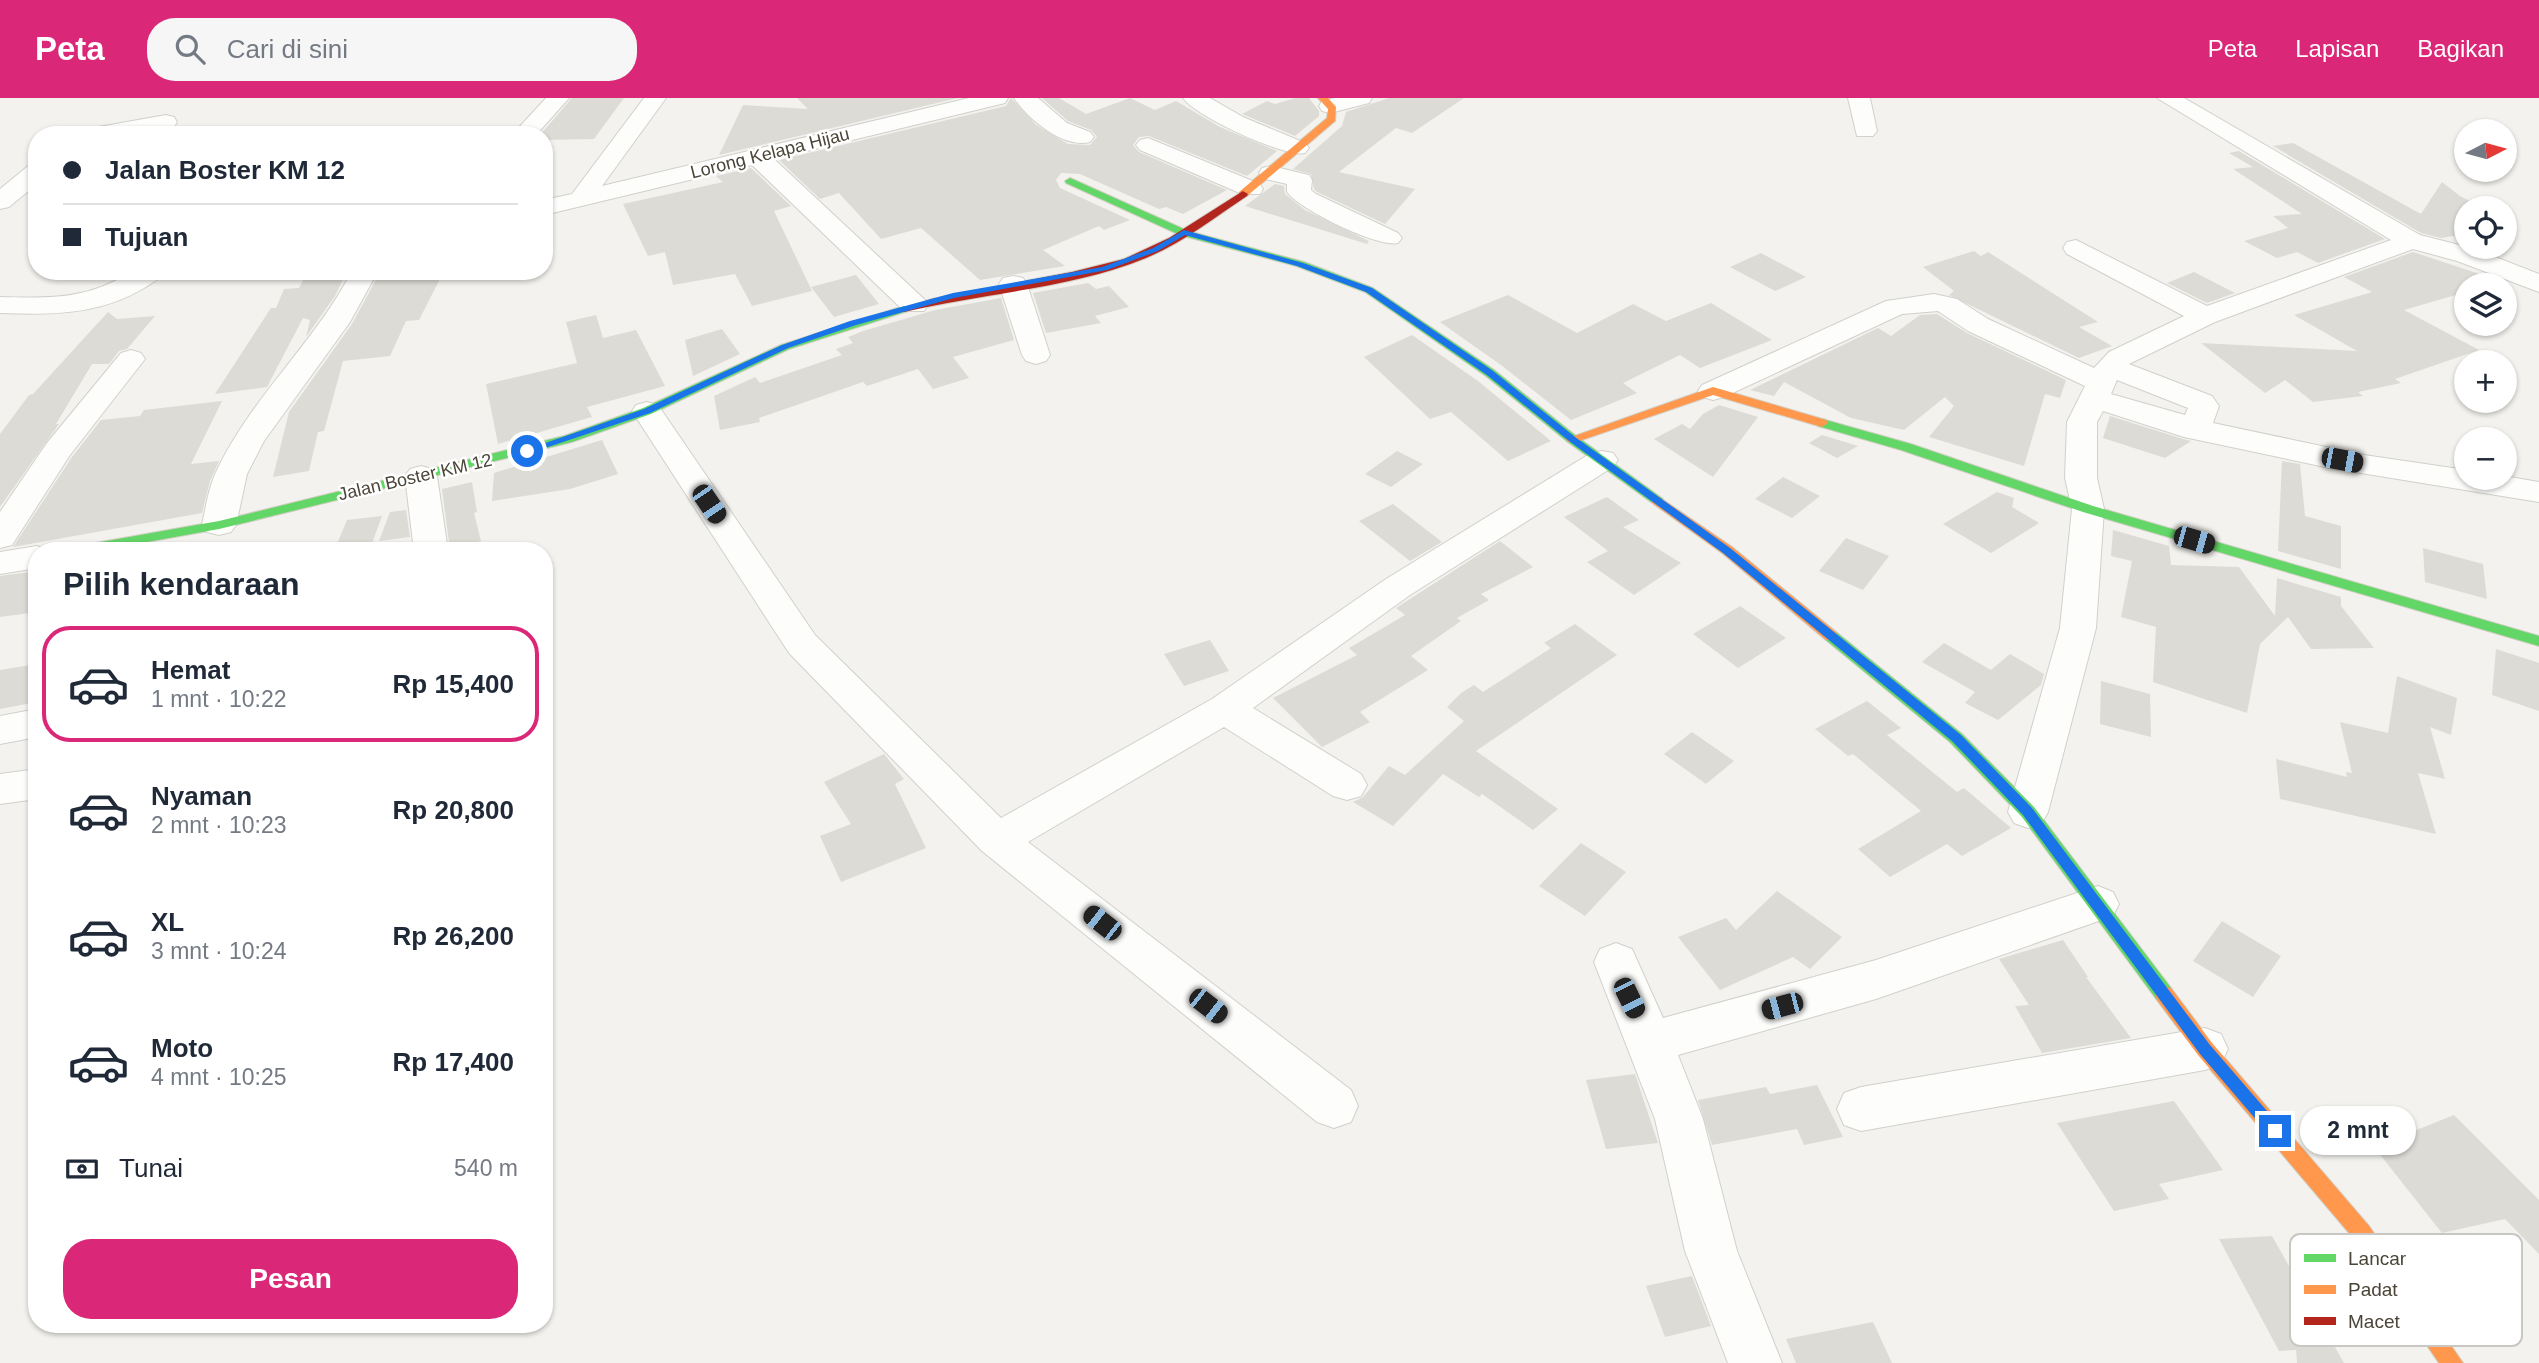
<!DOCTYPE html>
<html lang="id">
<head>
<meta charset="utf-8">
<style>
	body { margin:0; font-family:Arial,sans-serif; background:#f6f6f7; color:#1f2937; height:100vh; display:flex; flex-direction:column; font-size:26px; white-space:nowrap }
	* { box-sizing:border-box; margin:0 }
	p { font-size:23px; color:#747a83 }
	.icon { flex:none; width:38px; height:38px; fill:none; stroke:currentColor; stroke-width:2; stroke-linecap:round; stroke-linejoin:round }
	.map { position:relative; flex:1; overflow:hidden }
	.details { position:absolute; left:28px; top:444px; width:525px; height:791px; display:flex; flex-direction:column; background:#fff; border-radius:28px; box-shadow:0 2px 5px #0004 }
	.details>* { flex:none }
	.banner { position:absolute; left:28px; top:28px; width:525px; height:154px; border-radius:28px; box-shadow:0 2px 5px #0004; display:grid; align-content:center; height:154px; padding:0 35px; background:#fff }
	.needle { width:46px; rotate:84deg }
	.tools { position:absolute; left:2454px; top:21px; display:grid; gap:14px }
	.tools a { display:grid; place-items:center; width:63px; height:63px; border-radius:50%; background:#fff; box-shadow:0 2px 5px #0004; font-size:35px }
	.end { position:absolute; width:32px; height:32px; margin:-16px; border:9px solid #1a73e8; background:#fff; box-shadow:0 0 0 4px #fff }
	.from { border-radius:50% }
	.bubble { position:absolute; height:49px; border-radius:24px; background:#fff; box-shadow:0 2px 5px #0004; font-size:23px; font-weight:700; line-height:49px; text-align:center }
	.car { position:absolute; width:21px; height:42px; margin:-21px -10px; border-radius:9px; box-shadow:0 0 5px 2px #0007; background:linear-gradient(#222 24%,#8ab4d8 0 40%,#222 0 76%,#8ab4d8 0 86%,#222 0) }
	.banner b { display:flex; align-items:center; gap:24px; height:66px; font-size:26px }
	.banner b+b { border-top:2px solid #e0e1e3 }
	.banner i { width:18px; height:18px; background:#1f2937 }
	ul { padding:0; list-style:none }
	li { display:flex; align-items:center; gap:21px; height:116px; margin:0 14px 10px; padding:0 21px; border:4px solid transparent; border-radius:28px }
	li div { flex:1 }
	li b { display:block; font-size:26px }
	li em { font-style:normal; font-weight:700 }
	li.active { border-color:#db2777 }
	li>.icon { width:63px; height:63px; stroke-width:1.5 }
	h2 { padding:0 35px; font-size:32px; line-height:84px }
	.pay { display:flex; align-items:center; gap:18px; height:77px; padding:0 35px; font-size:26px }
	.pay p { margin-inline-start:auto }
	.button { display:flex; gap:14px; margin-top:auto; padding:14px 35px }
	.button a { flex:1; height:80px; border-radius:28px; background:#db2777; color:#fff; font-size:28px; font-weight:700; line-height:80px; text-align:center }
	header { display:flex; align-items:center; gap:42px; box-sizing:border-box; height:98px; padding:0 35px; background:#db2777; color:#fff }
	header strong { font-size:33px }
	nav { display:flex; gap:38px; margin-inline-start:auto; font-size:24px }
	.search { width:490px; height:63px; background:#f6f6f7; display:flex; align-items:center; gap:18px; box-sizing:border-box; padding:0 24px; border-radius:28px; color:#747a83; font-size:26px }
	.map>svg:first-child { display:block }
	.building { fill:#dddbd6 }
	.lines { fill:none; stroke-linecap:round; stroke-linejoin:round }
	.street-casing { stroke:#d1d0cb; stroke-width:2 }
	.fast-casing { stroke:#d3cfc4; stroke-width:2 }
	.slow-casing { stroke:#d3cfc4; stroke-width:2 }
	.jam-casing { stroke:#d3cfc4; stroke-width:2 }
	.street { fill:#fdfdfc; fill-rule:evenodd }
	.fast { fill:#63d668; fill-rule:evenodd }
	.slow { fill:#ff974d; fill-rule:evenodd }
	.jam { fill:#b3261e; fill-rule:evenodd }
	.route { fill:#1a73e8 }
	.labels { text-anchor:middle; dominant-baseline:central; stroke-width:5; stroke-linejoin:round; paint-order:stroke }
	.far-street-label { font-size:18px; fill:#4b4538; stroke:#fff }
	.key { fill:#fff; stroke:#c9c7c3; stroke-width:2 }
	.key-label { font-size:19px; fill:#4b4538 }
</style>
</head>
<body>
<header>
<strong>Peta</strong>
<div class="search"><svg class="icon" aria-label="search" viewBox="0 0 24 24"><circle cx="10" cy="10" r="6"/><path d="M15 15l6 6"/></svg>Cari di sini</div>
<nav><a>Peta</a><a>Lapisan</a><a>Bagikan</a></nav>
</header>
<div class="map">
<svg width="2539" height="1265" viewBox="0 0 2539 1265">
	<rect width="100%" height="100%" fill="#f3f2ee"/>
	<path class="building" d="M572,0H624L594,41L544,42V37H540Z
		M797,0H958L719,57L743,7L808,11Z
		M1011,0L1036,27L1068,46L1090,47L1097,39L1091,32L1068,23L1042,0H1059L1086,16L1130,0L1155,12L1176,3L1220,29L1277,53L1247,78L1149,38L1139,39L1133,47L1139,54L1227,92L1183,116L1166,109L1159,111L1080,76L1061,75L1056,82L1060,90L1130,122L1104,132L1099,128L1043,152L1065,168L980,182L921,130L881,141L839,95L820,101L779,62L1006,8Z
		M1295,0H1309L1319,13V18L1295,38L1242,16L1267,3L1275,6Z
		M1389,0H1464L1412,35L1396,30L1339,74L1415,91L1385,126L1317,94L1314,91L1311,76L1293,71L1342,28L1346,14Z
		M2293,45L2421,116L2442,84L2460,98L2484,110H2466V135L2456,136L2459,137L2441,140L2421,135L2273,48Z
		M2239,53L2385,141L2318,165L2297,154L2277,160L2244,143L2288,130L2273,118L2302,116L2233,71L2253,69L2229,55Z
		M751,70L791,108L774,113L812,193L752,208L735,176L673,187L665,154L648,158L623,106L723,84L716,78Z
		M1275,86L1284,88L1285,96L1305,112L1369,143L1367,146L1245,108Z
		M1974,153L1981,158L1988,154L2098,224L2079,229L2112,248L2079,260L1949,197L1954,193L1923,169Z
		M2413,154L2501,183L2486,187H2466V194L2404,212L2479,252L2395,281L2401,285L2358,294L2363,298L2313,304L2285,282L2265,295L2201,245L2357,253L2294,217L2372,194L2344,179Z
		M1761,155L1806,179L1775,193L1730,169Z
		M308,173H347L335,198L306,239L310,222L303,220L267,289L215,296L271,210H276L284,191L299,190Z
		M444,173L419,222L406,223L390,258L343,263L324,333L318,334L309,373L273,379L289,314L352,226L378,178Z
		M2194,174L2235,195L2207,205L2167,185Z
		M856,177L879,206L834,219L811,189Z
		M1088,185L1096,191L1109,188L1129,209L1095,218L1101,225L1046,235L1033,195Z
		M1508,197L1577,235L1633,206L1666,223L1711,205L1772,242L1700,270L1680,257L1623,285L1637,295L1571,322L1501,267L1440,224Z
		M1001,200L1014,242L953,259L969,280L933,291L918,271L867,288L863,284L759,320L760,324L720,332L714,298L755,279L760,285L842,257L836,251L853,245L848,239L863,233L935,212Z
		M108,214L117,221L155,218L127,251L119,253L109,266H92L56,326H59L0,409V336L29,297L33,296Z
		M1937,216L1967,235L2066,282L2060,300L2045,296L2024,368L1929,339L1954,308L1945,299L1904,332L1851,320L1784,284L1774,298L1750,292L1878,230L1891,238L1920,217Z
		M596,217L603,240L636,232L665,288L587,309L592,319L498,346L486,286L577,265L566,224Z
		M722,231L740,256L693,278L685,242Z
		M1412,237L1478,283L1551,343L1508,363L1451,314L1430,321L1364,259Z
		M222,303L191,366L219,363L210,383L202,415L13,449L72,359L101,322L140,318L144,312Z
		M1719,307L1758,319L1713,379L1654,341L1682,326L1690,331L1703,316Z
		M2110,318L2183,341L2191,343L2165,360L2103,340Z
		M1822,337L1858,348L1837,360L1809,345Z
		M602,342L618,376L570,391L492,403L494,375Z
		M1397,353L1423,366L1391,389L1365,376Z
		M2282,363L2300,366L2305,418L2341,428V471L2278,453Z
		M1783,379L1820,398L1792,420L1755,401Z
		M472,384L477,414L474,415L481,443L450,452L442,391Z
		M1997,394L2014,400L2012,409L2039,425L1991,455L1943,426Z
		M1607,399L1639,422L1623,429L1681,465L1634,497L1587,464L1608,453L1564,419Z
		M1393,406L1442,444L1410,463L1359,423Z
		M406,412L410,439L379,443L390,414Z
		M382,418L370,451L334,453L347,422Z
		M2113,432L2169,448L2171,467L2239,469L2275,518L2277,480L2341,499V508L2374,550L2311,551L2288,519L2260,546L2247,615L2153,584L2156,529L2121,519L2132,463L2111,458Z
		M1846,440L1889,458L1863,492L1819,473Z
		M1500,443L1533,469L1481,496L1489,502L1457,520L1461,523L1411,558L1428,572L1360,614L1370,624L1322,649L1273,600L1357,557L1349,550L1405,517L1396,510Z
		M2423,450L2483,466L2487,501L2425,484Z
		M37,473V514L0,519V478Z
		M1740,508L1786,540L1738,570L1693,536Z
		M1575,526L1617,557L1476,653L1558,711L1533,732L1482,696L1479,699L1443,676L1393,728L1353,704L1363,699L1389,668L1405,677L1464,623L1447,609L1461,595L1474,587L1483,594L1551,550L1544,545Z
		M1210,542L1229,573L1184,588L1164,556Z
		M1944,545L1991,572L2010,556L2044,576L2041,587L1998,622L1965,605L1975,594L1922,564Z
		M2496,551L2539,565V613L2492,597Z
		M37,566V604L0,611V572Z
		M2397,578L2457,600L2451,637L2430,629L2445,681L2418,675L2436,736L2280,701L2276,661L2347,679L2346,674L2352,675L2340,624L2388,635Z
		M2101,583L2150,596L2151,639L2100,626Z
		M1867,603L1901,630L1887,637L1957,694L1964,690L2011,730L1962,758L1947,746L1890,779L1858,751L1921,713L1853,656L1848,658L1815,631Z
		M1692,634L1734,663L1706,686L1664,656Z
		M884,656L904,681L895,686L926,750L841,784L820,738L851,726L824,684Z
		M1581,745L1626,774L1585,818L1539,788Z
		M1777,793L1842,839L1810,871L1793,859L1720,892L1678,839L1726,820L1736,832Z
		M2222,823L2281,858L2253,899L2193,863Z
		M2063,842L2088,879H2086L2131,940L2042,955L2015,908L2029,907L1999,861Z
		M1635,976L1658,1045L1606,1051L1586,982Z
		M1817,987L1843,1039L1804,1047L1797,1031L1712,1047L1698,1002L1766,989L1770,996Z
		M2174,1003L2223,1072L2159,1086L2169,1101L2114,1113L2057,1025Z
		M2454,1017L2539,1102V1156L2505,1121L2442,1135L2374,1049Z
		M2272,1138L2344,1265H2297L2296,1252L2279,1253L2219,1141Z
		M1692,1178L1711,1228L1665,1239L1646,1188Z
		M1873,1224L1892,1265H1796L1786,1241Z"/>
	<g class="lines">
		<defs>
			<path id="street" d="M546,0H569L536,37H512Z
				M644,0H666L602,88L969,0H1008L1005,5L774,61L924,201L928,207L924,213H904L752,67L544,117V102L572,96Z
				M1014,0H1038L1067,25L1090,34L1094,39L1090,44C1063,51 1028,21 1014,0Z
				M1183,0H1210L1243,19L1305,45L1309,50L1305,55C1285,60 1195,18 1183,0Z
				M1335,0H1372L1369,5L1330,15L1322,13L1319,8L1322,3Z
				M1848,0H1870L1877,33L1873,38H1857Z
				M2157,0H2184L2420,137L2475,151L2539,176V194L2457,163L2413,151L2215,224L2129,266L2212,298L2219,308L2213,325L2364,357L2466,372V380L2504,378L2539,384V404L2330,370L2184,339L2103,313L2097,324V380L2104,411L2096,530L2048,714L2042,725L2028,730L2014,725L2008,714L2060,530L2072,411L2065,380L2067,324L2085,288L1968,233L1938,213L1902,216L1724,299L1713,302L1702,299L1698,293L1702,287L1886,203L1934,196L1957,201L1988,221L2094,270L2109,254L2184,218L2067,156L2063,150L2067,144L2076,142L2207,208L2391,142ZM2117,282L2188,310L2185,317L2111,296Z
				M166,17L174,19L177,24L174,29L133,37H82L93,30Z
				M1148,40L1260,86L1263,91L1260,96H1242L1140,52L1136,47L1140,42Z
				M37,66V86L9,109L0,111V91L28,68Z
				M1271,68L1309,77L1312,82L1311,92L1316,96L1398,135L1402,140L1398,145C1378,150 1299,111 1287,94V86L1262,80L1259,75L1262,70Z
				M133,173H165C160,181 152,185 144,190C99,217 51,217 0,215V199C53,200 86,202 133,173Z
				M352,173H378L350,224L264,343L247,376L236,427L231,434L219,437L207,434L202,427C206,408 209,387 218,370C253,298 315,244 352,173Z
				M1013,178L1023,180L1027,186L1050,257L1046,263L1036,266L1026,263L1022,257L999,186L1003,180Z
				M131,252L141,255L145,261L70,357L12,447L0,450V414L47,345L121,255Z
				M647,304L658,307L815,537L1001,720L1212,601L1386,481L1591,355L1602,353L1613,355L1618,362L1613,369L1410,497L1253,610L1361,676L1367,687L1361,698L1347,702L1333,698L1224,629L1028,744L1351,992L1358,1008L1351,1024L1334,1030L1317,1024L982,753L789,555L632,313L636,307Z
				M421,368L432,371L437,378L448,453H414L405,378L410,371Z
				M37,448L50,453H37V470L0,476V454Z
				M37,611V639L0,646V618Z
				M37,671V701L0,706V676Z
				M2098,788L2113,794L2119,806L2113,818L1876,901L1678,957L1703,1021L1737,1153L1782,1265H1728L1685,1153L1655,1021L1594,864L1600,851L1616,845L1632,851L1663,920L1876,862Z
				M2205,930L2221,936L2228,951L2221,966L2205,972L1861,1033L1844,1027L1837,1011L1844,995L1861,989Z"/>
			<path id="fast" d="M1070,80L1188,133L1304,164L1373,190L1494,272L1576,338L1663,401L1661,404H1651L1568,344L1486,278L1365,194L1296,168L1180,137L1066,85L1065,83Z
				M904,208L910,211L908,213L789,251L651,316L572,344L219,431L97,453H66L73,449L219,423L564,338L643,310L781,247Z
				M1822,321L1911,346L2093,408L2539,538V548L2083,414L1901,352L1818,328L1816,325Z
				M1831,533L1836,534L1962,636L2034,709L2171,890L2173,896L2171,902L2164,904L2157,902L2022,719L1950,644L1826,542L1824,538Z"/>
			<path id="slow" d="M1318,0H1328L1336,9L1335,23L1247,98H1239V94L1327,20L1328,11Z
				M1713,289L1826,322L1828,325L1822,329L1713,297L1576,344H1568L1566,341Z
				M1656,397L1732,449L1836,534L1838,538L1836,542H1826L1722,455L1651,404V398Z
				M2164,888L2171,890L2212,945L2369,1128L2463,1265H2439L2355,1142L2198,957L2157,902L2155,896L2157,890Z"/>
			<path id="jam" d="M1243,93L1248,96L1247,98C1214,120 1182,145 1146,160C1070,191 983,195 904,214L898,211L932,201L1072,174L1124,161L1169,140Z"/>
		</defs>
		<use href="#street" class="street-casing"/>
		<use href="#fast" class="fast-casing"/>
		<use href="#slow" class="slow-casing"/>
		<use href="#jam" class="jam-casing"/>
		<use href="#street" class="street"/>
		<use href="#fast" class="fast"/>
		<use href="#slow" class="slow"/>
		<use href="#jam" class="jam"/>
	</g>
	<path class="route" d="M1184,132L1303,165L1372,190L1493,273L1575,339L1730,450L1961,637L2032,710L2210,947L2280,1028V1038H2270L2200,956L2023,717L1952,643L1723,455L1569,343L1487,277L1366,194L1297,168L1185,137L1158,153L1107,172L954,200L856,227L788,250L650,315L530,355L522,353L644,311L782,247L850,223L953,195L1102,169L1153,150Z"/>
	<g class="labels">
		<g class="far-street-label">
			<text transform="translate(770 55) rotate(-14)">Lorong Kelapa Hijau</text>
			<text transform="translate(415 379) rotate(-13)">Jalan Boster KM 12</text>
		</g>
	</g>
	<rect x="2290" y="1136" width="232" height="112" rx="10" class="key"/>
	<rect x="2304" y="1156" width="32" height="8" fill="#63d668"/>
	<rect x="2304" y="1187" width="32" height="9" fill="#ff974d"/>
	<rect x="2304" y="1219" width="32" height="8" fill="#b3261e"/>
	<g class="key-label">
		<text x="2348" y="1167">Lancar</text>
		<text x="2348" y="1198">Padat</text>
		<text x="2348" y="1230">Macet</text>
	</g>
</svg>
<div class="tools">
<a><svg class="needle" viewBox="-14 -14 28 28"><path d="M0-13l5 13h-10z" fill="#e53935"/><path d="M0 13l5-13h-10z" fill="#747a83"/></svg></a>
<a><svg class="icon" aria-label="locate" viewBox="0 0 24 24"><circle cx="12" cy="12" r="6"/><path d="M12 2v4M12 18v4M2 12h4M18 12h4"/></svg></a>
<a><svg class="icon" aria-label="layers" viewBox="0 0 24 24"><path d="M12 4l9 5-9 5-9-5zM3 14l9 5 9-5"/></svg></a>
<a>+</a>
<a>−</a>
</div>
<i class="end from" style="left:527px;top:353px"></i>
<i class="end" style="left:2275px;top:1033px"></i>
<div class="bubble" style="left:2300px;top:1008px;width:116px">2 mnt</div>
<i class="car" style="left:2342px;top:362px;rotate:101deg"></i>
<i class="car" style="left:709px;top:406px;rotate:146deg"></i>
<i class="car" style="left:2194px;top:442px;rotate:106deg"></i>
<i class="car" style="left:1102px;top:825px;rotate:308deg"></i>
<i class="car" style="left:1629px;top:900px;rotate:154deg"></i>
<i class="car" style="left:1208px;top:908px;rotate:128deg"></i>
<i class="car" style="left:1782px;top:908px;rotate:255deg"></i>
<div class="banner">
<b><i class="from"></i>Jalan Boster KM 12</b>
<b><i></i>Tujuan</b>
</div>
<section class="details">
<h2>Pilih kendaraan</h2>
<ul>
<li class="active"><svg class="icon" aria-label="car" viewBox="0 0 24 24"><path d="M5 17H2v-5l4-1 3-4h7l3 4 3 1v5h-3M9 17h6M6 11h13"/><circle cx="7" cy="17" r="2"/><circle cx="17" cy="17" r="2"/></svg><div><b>Hemat</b><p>1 mnt · 10:22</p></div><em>Rp 15,400</em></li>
<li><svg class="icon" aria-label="car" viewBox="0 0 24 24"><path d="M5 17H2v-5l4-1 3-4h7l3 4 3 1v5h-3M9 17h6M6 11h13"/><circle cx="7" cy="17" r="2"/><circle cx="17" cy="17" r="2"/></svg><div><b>Nyaman</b><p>2 mnt · 10:23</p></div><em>Rp 20,800</em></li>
<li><svg class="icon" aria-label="car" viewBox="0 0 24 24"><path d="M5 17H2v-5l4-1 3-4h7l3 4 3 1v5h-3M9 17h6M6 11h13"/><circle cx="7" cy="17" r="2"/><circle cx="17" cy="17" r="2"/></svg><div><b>XL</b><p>3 mnt · 10:24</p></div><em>Rp 26,200</em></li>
<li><svg class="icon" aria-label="car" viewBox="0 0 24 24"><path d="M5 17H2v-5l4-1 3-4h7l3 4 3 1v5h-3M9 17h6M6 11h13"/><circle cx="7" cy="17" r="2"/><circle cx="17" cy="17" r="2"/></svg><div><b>Moto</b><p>4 mnt · 10:25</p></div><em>Rp 17,400</em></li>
</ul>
<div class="pay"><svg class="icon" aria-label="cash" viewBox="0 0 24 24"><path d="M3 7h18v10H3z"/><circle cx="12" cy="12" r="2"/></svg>Tunai<p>540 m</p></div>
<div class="button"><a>Pesan</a></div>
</section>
</div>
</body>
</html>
